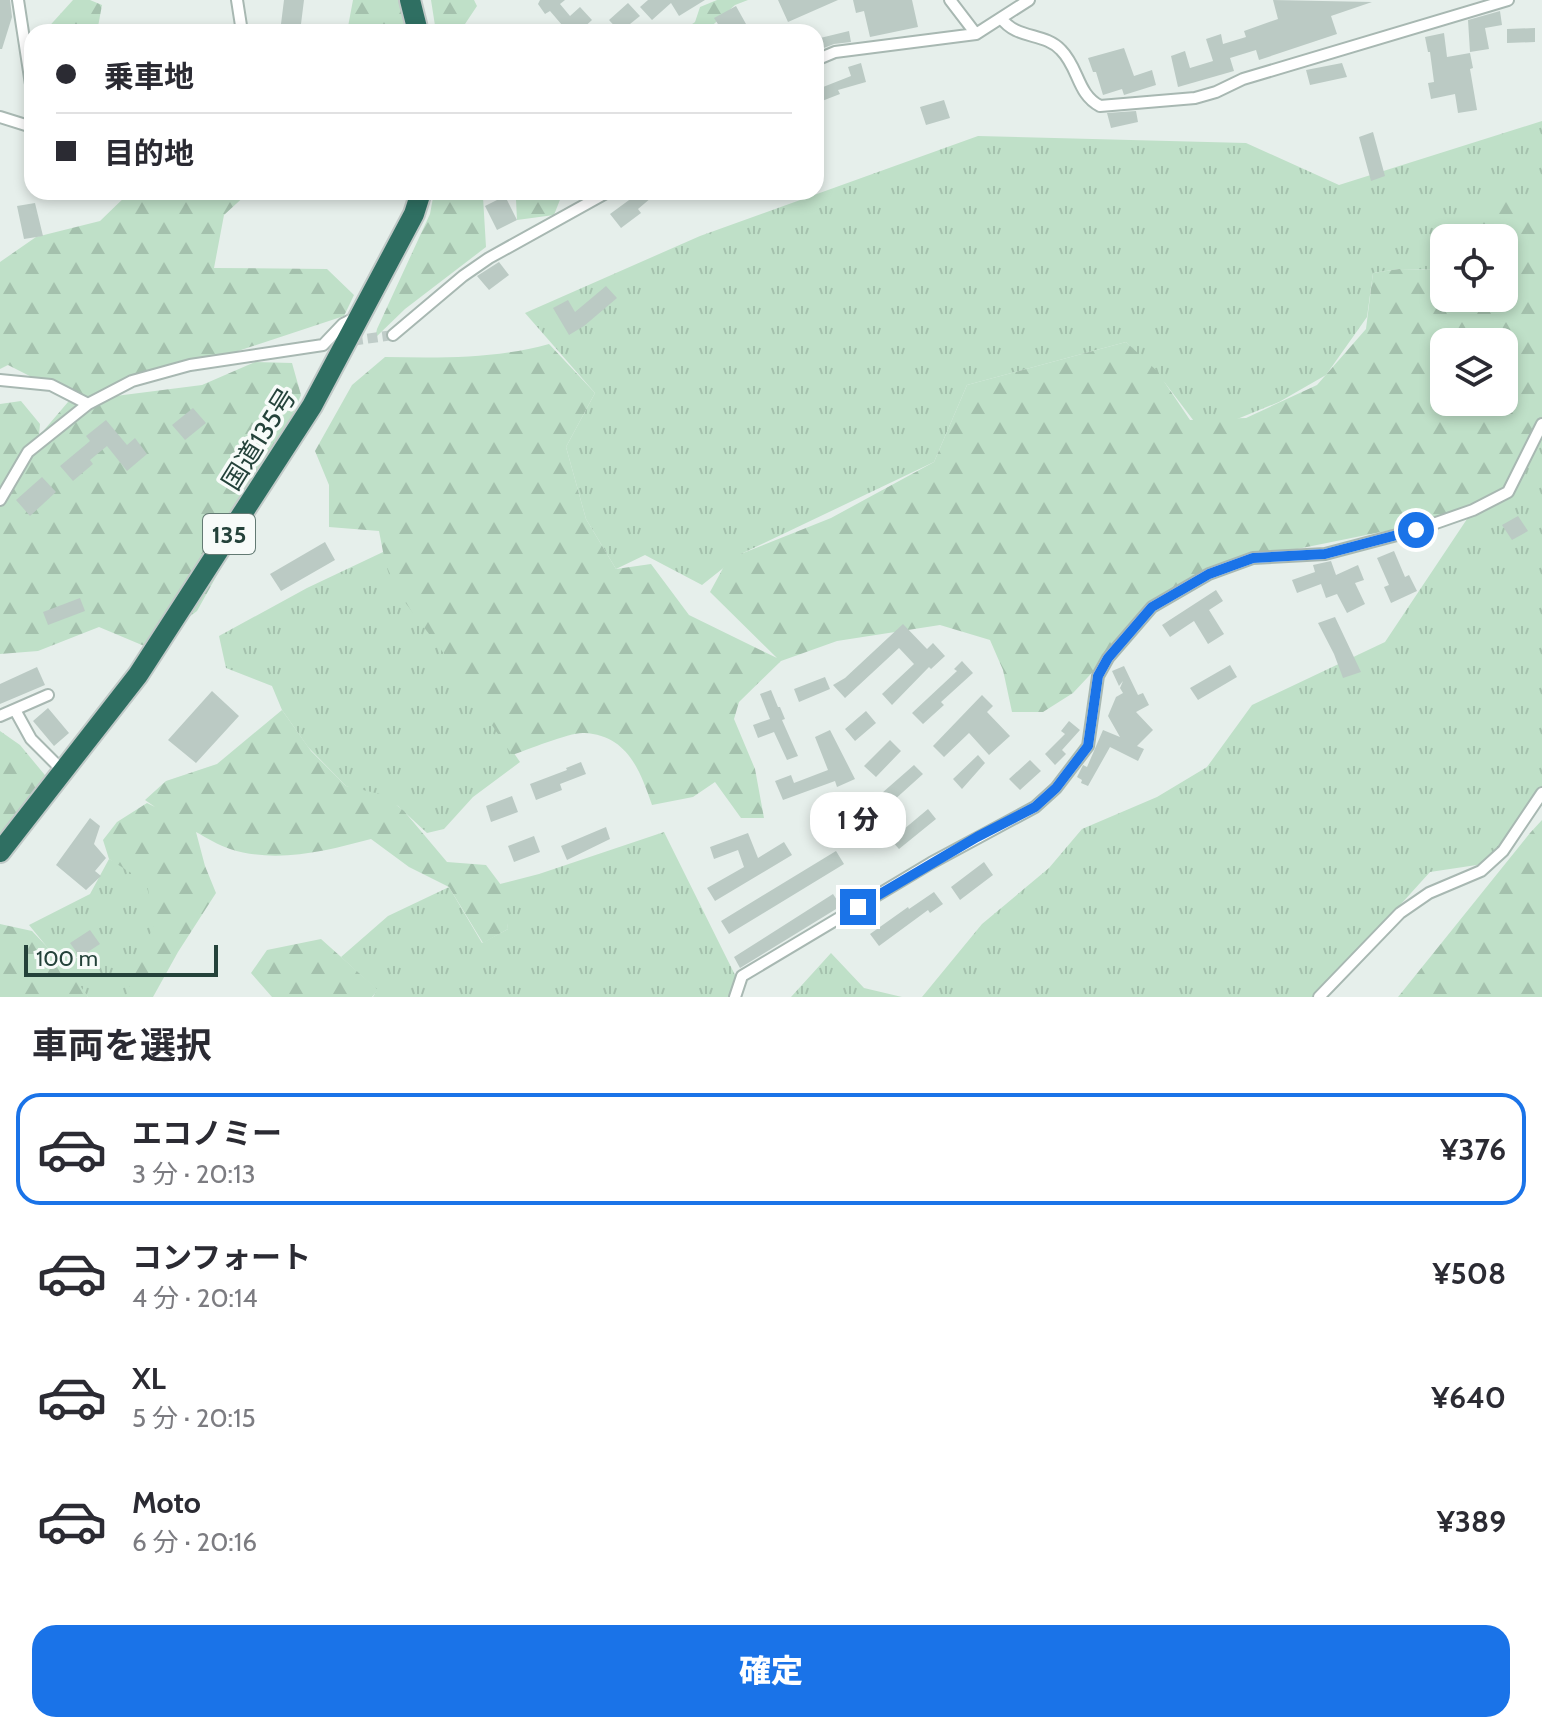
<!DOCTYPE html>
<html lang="ja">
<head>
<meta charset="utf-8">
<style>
	body { margin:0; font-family:Cabin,"Noto Sans JP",sans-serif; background:#f2f2f3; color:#2b2b33; height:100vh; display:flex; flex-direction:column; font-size:30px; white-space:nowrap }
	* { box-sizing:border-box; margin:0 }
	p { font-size:26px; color:#7c7c81 }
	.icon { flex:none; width:44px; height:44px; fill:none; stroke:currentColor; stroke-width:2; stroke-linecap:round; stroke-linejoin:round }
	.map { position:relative; height:997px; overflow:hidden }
	.side { display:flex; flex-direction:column; background:#fff; flex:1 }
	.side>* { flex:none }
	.banner { position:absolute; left:24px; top:24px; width:800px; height:176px; border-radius:24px; box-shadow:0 4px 12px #0003; display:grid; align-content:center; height:176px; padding:0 32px; background:#fff }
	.buttons { position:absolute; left:1430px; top:224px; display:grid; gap:16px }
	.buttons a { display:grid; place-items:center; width:88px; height:88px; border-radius:16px; background:#fff; box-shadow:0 4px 12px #0003; font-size:40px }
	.scale { position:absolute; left:24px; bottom:20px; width:194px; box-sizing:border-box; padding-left:8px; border:4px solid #24423a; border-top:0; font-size:22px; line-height:28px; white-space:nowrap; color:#24423a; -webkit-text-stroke:6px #f7fbf9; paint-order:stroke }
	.end { position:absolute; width:36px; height:36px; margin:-18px; border:10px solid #1a73e8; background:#fff; box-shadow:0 0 0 4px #fff }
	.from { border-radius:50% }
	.bubble { position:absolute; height:56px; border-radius:24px; background:#fff; box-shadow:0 4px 12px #0003; font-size:26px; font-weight:800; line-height:56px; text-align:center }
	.banner b { display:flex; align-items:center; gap:28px; height:76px; font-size:30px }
	.banner b+b { border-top:2px solid #e1e1e2 }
	.banner i { width:20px; height:20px; background:#2b2b33 }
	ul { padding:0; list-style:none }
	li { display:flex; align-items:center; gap:24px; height:112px; margin:0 16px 12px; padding:0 16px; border:4px solid transparent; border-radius:24px }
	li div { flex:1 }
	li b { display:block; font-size:30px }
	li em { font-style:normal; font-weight:800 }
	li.active { border-color:#1a73e8 }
	li>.icon { width:72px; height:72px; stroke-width:1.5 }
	h2 { padding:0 32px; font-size:36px; line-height:96px }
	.cta { display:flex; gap:16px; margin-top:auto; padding:16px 32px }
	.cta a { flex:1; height:92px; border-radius:24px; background:#1a73e8; color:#fff; font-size:32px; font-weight:800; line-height:92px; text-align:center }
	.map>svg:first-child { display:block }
	.grass { fill:url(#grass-tufts) }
	.forest { fill:url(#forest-firs); fill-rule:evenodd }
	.building { fill:#bbcac4 }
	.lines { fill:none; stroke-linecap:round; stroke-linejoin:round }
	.street-tunnel { stroke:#bfccc8; stroke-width:10; stroke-dasharray:10 5; stroke-linecap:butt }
	.street-casing { stroke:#a8b8b2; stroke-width:14 }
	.highway-casing { stroke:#c2cac8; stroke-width:24 }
	.street { stroke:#fff; stroke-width:10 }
	.highway { stroke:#2f6f62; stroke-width:20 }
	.route { stroke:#1a73e8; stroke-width:10 }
	.labels { text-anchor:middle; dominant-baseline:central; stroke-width:7; stroke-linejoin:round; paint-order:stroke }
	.shield { fill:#f7fbf9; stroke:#637a73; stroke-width:2 }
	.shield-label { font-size:24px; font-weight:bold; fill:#24423a }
	.street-label { font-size:26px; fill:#24423a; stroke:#f7fbf9 }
</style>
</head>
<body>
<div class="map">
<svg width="1542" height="997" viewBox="0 0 1542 997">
	<defs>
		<pattern id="grass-tufts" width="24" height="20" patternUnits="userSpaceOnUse" patternTransform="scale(2)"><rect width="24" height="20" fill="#bfe0c8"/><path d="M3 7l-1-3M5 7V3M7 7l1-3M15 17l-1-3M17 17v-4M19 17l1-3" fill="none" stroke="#a4c1ad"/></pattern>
		<pattern id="forest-firs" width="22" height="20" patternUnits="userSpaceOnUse" patternTransform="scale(2)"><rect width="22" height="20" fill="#bfe0c8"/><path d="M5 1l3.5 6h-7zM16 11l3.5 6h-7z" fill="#a4c1ad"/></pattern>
	</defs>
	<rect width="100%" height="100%" fill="#e6efeb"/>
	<path class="grass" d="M1542,121V203L1438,233L1444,243V270L1399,269L1373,273L1367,317L1326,375L1279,402L1203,433L1165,383L1126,342L967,385L934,462L741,554L702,585L645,555L616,569L586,519L566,447L595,393L525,313L700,236L978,136L1246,143L1339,185Z
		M1542,394V804L1490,863L1430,872L1317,997H922L982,924L1049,868L1082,829L1157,797L1207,767L1252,705L1385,642L1473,510Z
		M383,552L404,592L520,762L473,797L444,829L427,833L398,806L346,786L308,747L282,710L272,686L226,668L219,636L307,588Z
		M664,832L739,983L737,997H373L377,990L341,957L388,916L449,887L482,943L508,929L500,884L539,874Z
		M109,859L147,877L157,916L148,962L127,997H88L29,925L90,894Z
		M831,953L864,988L902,997H791Z"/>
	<path class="forest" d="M73,0H90L102,5L97,32H44Z
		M353,0H410L418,32H347Z
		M431,0H474L477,6L463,27L469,32H436Z
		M717,0H748L735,5L705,32H682L695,22L700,7Z
		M130,192H249L224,215L214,268L327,269L354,295L344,316L229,354L141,378L92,399L202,385L255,362L292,363L301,395L246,523L197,611L149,648L99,627L38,651L0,654V404L21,401L40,424L39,436L68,402L79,401L8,365L0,369V262L36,237L100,221Z
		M434,192H563L554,215L517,220L516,200L483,197L486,247L405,309L375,338L377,329L430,214Z
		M1542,199V421L1511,485L1455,517L1253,558L1174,594L1132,630L1073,693L1043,712H1012L1003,670L990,640L940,625L837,641L781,661L739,702L734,719L755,769L764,818H741L715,782L693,797L652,805C640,770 627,735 584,733C570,732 527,750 512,755L445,655L398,593L385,562L379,531L329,527V485L315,451L352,385L385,357C441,358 495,359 549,344L595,393L566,447L586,519L616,569L651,564L689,615L777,658L710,592L728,559L831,518L934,462L967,385L1126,342L1157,371L1190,420L1246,418L1317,385L1366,329L1373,273L1399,269L1444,270V298H1504V238H1451L1449,230L1497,200ZM1444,342H1504V402H1444Z
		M282,710L311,751L346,786L384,795L404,811L447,862L486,865L504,889L508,929L483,943L449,887L409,867L371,839C325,851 277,864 230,849C218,845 207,838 196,832L205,866L216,893L178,952L153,997H125L154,924L147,883L109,859L103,840L117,822L147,803L155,807L145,800L166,781L217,764Z
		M0,731L20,745L49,780L0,844Z
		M1542,820V997H1398L1530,833Z
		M0,924L32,931L70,971L88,997H0Z
		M321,939L378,990L372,997H272L251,973L267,950Z"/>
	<path class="building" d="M0,0H10L12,17L2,49H0Z
		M284,0H304L300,32H280Z
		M540,0H565L560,4L570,16L580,7L592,20L579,32H568L550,11L545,14L538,4Z
		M648,0H705L679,16L671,3L652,20L640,7Z
		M778,0H838L788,22Z
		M853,0H912L918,27L870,37L864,11L856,13Z
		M1273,0L1372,2L1331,16L1337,34L1259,60L1256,50L1230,58L1234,71L1178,87L1171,56L1185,51L1190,68L1213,61L1206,39L1221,34L1223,44L1246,37L1244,31L1278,19Z
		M628,3L640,16L620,32L609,20Z
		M736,6L746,24L733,32H723L714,18Z
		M1500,11L1502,25L1485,28L1489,49L1470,52L1468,20Z
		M1535,28V42L1507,43V29Z
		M849,31L851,42L834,44L816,51V39Z
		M1444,33L1447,57L1470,53L1473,68L1470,69L1477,110L1458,113L1455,94L1431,99L1428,83L1434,82L1430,52H1428L1425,37Z
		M1124,48L1134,76L1152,70L1156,85L1124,95L1122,89L1103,95L1096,72H1093L1088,58Z
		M861,63L866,82L838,90L840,94L822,101L818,89L851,76L848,67Z
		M1342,63L1347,77L1310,85L1306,70Z
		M944,100L950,118L926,125L920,107Z
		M1136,111L1138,122L1111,128L1107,113Z
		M1373,132L1385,176L1371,181L1359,137Z
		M640,192H658L638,209L641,213L621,228L610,214Z
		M505,196L517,220L497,230L485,206Z
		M35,203L43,236L24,239L17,206Z
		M499,262L509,275L489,290L477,276Z
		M606,286L617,298L584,326L569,335L553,308L568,300L575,312Z
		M193,408L206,423L185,440L172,425Z
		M106,420L127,445L135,438L147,454L127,471L107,446L90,460L93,464L73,481L60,466L90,441L86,436Z
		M42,477L56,492L30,516L16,500Z
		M1518,516L1528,531L1512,540L1502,525Z
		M325,542L335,560L281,591L270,574Z
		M1394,551L1405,577L1409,575L1417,591L1391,603L1384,587L1389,585L1377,558Z
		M1331,561L1336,575L1358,565L1364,580L1355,583L1365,604L1347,613L1337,594L1326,598L1321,584L1297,593L1292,580L1315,572L1313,565Z
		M1216,590L1223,601L1209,610L1224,634L1208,644L1194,621L1170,637L1162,625Z
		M80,598L85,611L48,625L43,612Z
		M1335,617L1361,672L1343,678L1334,654L1318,623Z
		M903,624L927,649L933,643L945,656L931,669L929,667L892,705L882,694L914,664L899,648L845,698L833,685L845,678Z
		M962,661L973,673L941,702L944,705L923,724L912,713L957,671L954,669Z
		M1230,665L1237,677L1198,700L1190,688Z
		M1124,666L1138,695L1143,693L1149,705L1136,712L1153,730L1137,746L1144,749L1138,761L1110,747L1088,786L1081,783L1082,780L1077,777L1083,765L1087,767L1103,730L1120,737L1108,716L1116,697L1123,693L1120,688L1123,681L1119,686L1112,671Z
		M37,667L45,685L0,704V684Z
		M825,677L830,689L799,702L794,689Z
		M771,690L778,707H780L785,719L782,720L798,756L787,760L774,732L758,738L753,725L770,719L760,694Z
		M212,691L239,716L196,763L168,740Z
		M982,695L993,706L987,712L1010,736L989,755L969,733L944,757L933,746Z
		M48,708L69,733L54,746L33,721Z
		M866,711L876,723L855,741L845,729Z
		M1069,721L1080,730L1062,750L1066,754L1055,765L1045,754L1065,734L1061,731Z
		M830,730L855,779L837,787L835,781L783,800L775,781L791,775L794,783L828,770L815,737Z
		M890,740L901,751L876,777L864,766Z
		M978,755L985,763L962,789L953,779Z
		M1030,760L1041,771L1020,790L1009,779Z
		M581,762L586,774L560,784L562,790L536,800L530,784L567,770L566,768Z
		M914,765L923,774L883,810L874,800Z
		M512,796L518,812L491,822L486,806Z
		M862,802L870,813L849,825L841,814Z
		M928,809L936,819L899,849L891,840Z
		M90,818L100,826L94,844L106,858L95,871L101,876L86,890L56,865Z
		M606,827L610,839L567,860L561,846Z
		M748,833L758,858L784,842L792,855L715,901L707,888L744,867L738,850L714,859L710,847Z
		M534,836L540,852L514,862L508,846Z
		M836,851L844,864L729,934L721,921Z
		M984,862L993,875L960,900L951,887Z
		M934,892L943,904L930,913L928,910L879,946L870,934L908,907L909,909Z
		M833,894L841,906L740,968L734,957Z
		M90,930L100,944L80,957L70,943Z"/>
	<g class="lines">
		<path class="street-tunnel" d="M323,345L393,335"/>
		<defs>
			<path id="street" d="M18,0L32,91
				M237,0L242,32
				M950,0L976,34
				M1001,18C1017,40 1044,32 1061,50C1079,68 1077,94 1100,106L1195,98L1216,92L1243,79L1508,0
				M816,60L835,52L976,34L1029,0
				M0,117L32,127
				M393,335L463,276L489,258L608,192
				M0,380L51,385L88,404
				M0,500L28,452L88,404L132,381L190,365L323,345L343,324L357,317
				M15,710L31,739L63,771
				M0,716L48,695
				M735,997L742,976L931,863L1035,807L1056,788L1088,746L1098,676L1108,658L1152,607L1209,574L1253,558L1325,554L1416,530L1473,510L1508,492L1542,424
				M1319,997L1400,913L1429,893L1481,871L1503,851L1542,793"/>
			<path id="highway" d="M410,0L418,32
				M0,852L138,675L312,406L414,214L421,192"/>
		</defs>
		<use href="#street" class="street-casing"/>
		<use href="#highway" class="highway-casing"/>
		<use href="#street" class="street"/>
		<use href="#highway" class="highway"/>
	</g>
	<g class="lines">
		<path class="route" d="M858,907L977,837L1035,807L1056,788L1088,746L1098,676L1108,658L1152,607L1209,574L1253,558L1325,554L1416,530"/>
	</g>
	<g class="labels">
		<rect class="shield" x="203" y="514" width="52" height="40" rx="6"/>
		<g class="shield-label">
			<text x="229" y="534">135</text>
		</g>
		<g class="street-label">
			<text transform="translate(259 439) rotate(-58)">国道135号</text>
		</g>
	</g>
</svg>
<div class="buttons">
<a><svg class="icon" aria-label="locate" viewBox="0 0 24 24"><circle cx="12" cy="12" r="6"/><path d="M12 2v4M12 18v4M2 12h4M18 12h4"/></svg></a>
<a><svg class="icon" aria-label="layers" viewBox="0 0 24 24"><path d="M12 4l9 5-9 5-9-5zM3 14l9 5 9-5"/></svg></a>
</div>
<div class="scale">100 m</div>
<i class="end from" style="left:1416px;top:530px"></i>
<i class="end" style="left:858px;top:907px"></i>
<div class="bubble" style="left:810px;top:792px;width:96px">1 分</div>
<div class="banner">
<b><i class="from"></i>乗車地</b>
<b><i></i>目的地</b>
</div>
</div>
<section class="side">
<h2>車両を選択</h2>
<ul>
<li class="active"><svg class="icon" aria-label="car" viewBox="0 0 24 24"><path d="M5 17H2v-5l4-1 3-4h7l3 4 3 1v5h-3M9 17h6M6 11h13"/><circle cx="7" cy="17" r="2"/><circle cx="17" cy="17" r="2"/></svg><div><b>エコノミー</b><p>3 分 · 20:13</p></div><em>¥376</em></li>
<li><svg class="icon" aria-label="car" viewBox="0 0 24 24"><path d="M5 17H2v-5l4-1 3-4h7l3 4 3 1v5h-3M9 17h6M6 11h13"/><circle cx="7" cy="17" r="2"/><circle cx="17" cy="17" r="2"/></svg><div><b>コンフォート</b><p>4 分 · 20:14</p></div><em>¥508</em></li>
<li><svg class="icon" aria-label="car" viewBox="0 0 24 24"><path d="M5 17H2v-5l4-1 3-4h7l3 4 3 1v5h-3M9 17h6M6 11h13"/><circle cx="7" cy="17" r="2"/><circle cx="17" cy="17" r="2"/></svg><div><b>XL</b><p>5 分 · 20:15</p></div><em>¥640</em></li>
<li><svg class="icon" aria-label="car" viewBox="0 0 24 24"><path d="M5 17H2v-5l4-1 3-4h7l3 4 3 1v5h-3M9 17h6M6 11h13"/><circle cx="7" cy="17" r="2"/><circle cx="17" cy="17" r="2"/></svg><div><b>Moto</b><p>6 分 · 20:16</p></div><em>¥389</em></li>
</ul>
<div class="cta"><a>確定</a></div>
</section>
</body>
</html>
